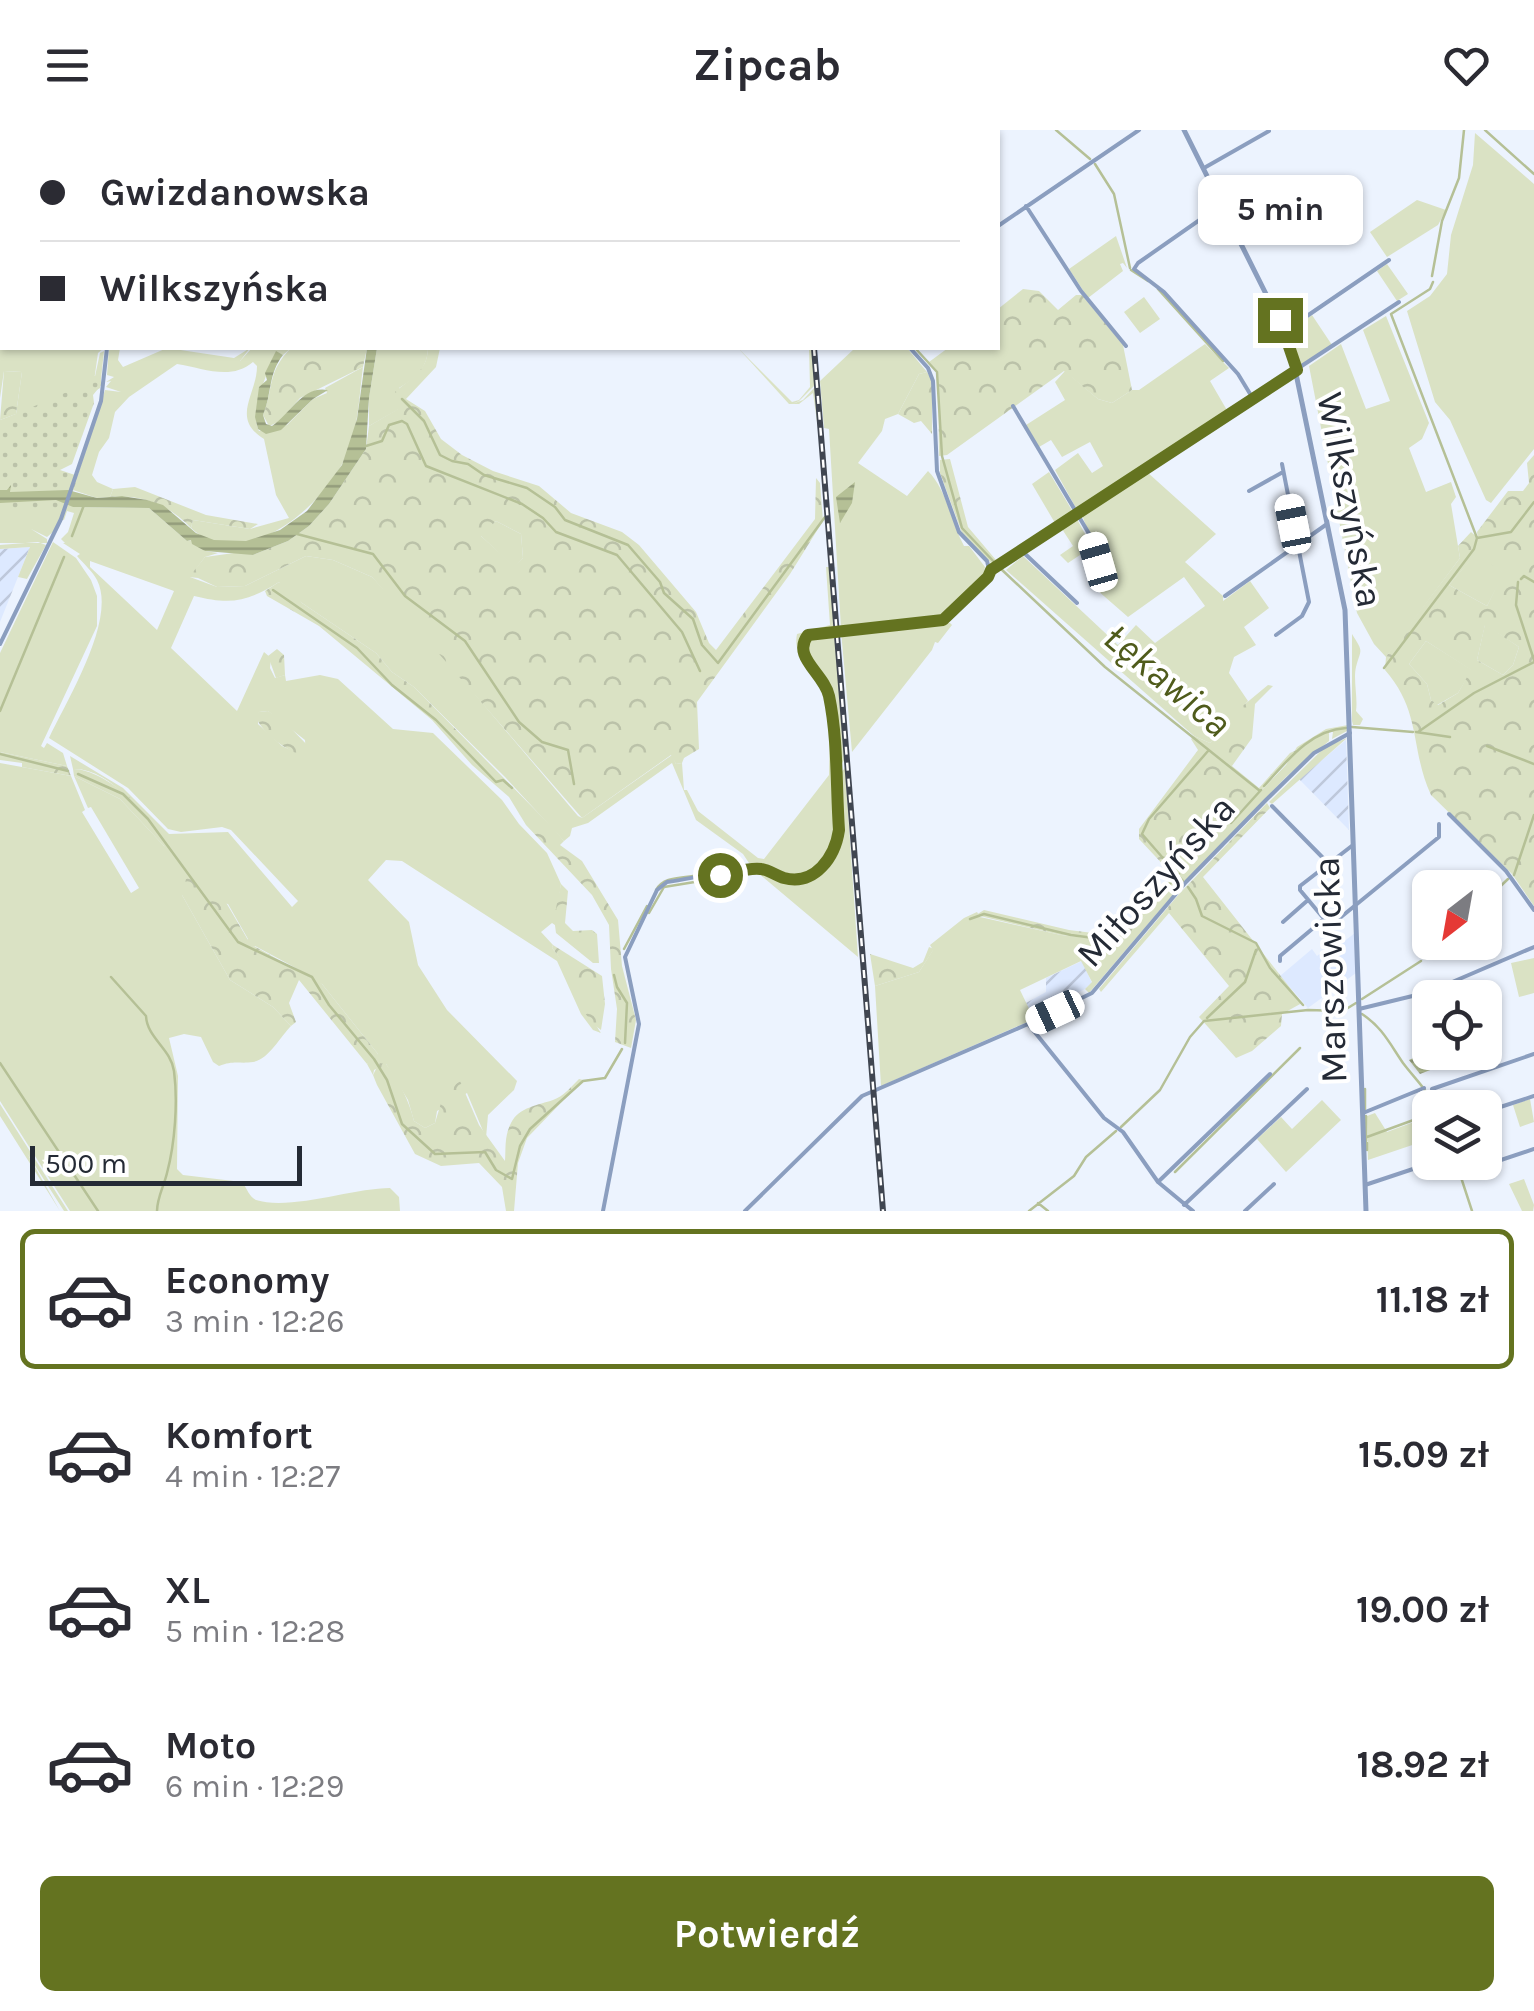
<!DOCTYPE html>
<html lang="pl">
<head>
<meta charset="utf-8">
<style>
	body { margin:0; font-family:Karla,sans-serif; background:#f7f7f7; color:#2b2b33; height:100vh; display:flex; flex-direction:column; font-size:38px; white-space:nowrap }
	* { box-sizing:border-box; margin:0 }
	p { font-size:32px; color:#7c7c81 }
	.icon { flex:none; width:55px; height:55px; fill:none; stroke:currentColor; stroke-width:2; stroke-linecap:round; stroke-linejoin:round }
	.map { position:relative; height:1081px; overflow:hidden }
	.details { display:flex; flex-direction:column; background:#fff; flex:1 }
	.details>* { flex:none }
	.hud { position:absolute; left:0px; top:0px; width:1000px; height:220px; box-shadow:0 2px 8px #0004; display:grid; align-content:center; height:220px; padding:0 40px; background:#fff }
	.needle { width:65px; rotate:211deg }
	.tools { position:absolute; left:1412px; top:740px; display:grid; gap:20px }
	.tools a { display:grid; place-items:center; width:90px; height:90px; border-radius:15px; background:#fff; box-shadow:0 2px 8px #0004; font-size:50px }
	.scale { position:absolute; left:30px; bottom:25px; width:272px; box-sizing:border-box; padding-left:10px; border:5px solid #242a35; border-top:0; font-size:28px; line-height:35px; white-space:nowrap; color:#242a35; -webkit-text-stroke:8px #fff; paint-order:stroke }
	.end { position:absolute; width:45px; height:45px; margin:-22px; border:12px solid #647320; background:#fff; box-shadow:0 0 0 5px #fff }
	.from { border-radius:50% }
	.bubble { position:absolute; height:70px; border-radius:15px; background:#fff; box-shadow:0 2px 8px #0004; font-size:32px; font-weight:700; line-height:70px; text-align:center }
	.car { position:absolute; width:30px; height:60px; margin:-30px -15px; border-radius:12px; box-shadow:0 0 8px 2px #0007; background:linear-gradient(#fff 24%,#345 0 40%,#fff 0 76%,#345 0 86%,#fff 0) }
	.hud b { display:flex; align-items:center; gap:35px; height:95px; font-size:38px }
	.hud b+b { border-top:2px solid #e1e1e2 }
	.hud i { width:25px; height:25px; background:#2b2b33 }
	ul { padding:18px 0 0; list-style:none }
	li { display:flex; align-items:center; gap:30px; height:140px; margin:0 20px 15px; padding:0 20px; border:5px solid transparent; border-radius:15px }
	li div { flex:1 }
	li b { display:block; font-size:38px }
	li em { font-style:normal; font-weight:700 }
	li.on { border-color:#647320 }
	li>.icon { width:90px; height:90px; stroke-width:1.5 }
	.button { display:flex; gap:20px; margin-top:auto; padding:20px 40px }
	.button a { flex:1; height:115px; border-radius:15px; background:#647320; color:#fff; font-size:40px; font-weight:700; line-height:115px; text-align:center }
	header { display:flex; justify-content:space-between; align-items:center; height:130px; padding:0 40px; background:#fff; font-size:45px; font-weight:700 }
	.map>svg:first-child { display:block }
	.built { fill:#dde9ff }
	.industrial { fill:url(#industrial-furrows) }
	.green { fill:#dae2c4; fill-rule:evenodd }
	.forest { fill:url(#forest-crowns); fill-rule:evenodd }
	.park { fill:url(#park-dots) }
	.water { fill:url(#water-rules) }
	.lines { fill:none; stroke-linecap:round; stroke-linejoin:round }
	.stream { stroke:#b5c096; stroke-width:2.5 }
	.minor { stroke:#8b9ebf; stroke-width:4 }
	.tertiary { stroke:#8b9ebf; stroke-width:5 }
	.rail-casing { stroke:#404651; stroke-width:6 }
	.rail { stroke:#fff; stroke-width:2.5; stroke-dasharray:8; stroke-linecap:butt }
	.route { stroke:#647320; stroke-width:12 }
	.labels { text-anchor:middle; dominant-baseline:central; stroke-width:8; stroke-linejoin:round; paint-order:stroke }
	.street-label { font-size:38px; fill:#242a35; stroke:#fff }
	.water-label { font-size:40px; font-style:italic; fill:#4f5b1b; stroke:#fff }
</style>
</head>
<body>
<header><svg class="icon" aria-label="menu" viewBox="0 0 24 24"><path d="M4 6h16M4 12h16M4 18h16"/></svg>Zipcab<svg class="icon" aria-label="heart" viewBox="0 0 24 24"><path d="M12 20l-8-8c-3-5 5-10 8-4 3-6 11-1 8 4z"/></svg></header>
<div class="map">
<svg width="1534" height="1081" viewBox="0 0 1534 1081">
	<defs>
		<pattern id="industrial-furrows" width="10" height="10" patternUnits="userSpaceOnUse" patternTransform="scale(2.5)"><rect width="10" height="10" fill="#dde9ff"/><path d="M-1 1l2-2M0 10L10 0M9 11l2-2" fill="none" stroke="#bec8db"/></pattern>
		<pattern id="forest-crowns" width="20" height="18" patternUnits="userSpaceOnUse" patternTransform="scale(2.5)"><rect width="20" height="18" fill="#dae2c4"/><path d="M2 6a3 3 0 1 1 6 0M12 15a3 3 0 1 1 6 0" fill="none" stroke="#bbc2a9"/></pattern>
		<pattern id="park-dots" width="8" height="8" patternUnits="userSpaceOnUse" patternTransform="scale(2.5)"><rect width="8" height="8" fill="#dae2c4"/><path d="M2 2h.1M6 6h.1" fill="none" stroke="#bbc2a9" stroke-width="1.8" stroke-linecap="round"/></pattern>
		<pattern id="water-rules" width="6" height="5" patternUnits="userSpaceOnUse" patternTransform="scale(2.5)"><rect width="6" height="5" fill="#b5c096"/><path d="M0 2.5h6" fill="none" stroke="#939c7b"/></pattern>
	</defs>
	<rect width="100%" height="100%" fill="#ecf3fe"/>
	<path class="built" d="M813,218H818L824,298L818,299Z
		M830,437H836L844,547L839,548Z
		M1355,803L1356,843L1308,878L1280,846L1312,819L1317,826L1327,818L1330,822Z"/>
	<path class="industrial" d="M30,417L0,492V419Z
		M1346,610L1349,700L1299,649Z
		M1082,831L1092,853L1085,859L1065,869L1067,874L1034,889L1026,873L1046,862V848Z"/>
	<path class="green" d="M1475,3L1534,54V319L1491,373L1486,370L1450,290L1435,272L1407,181L1430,166L1447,144L1451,105L1473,35Z
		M1417,70L1446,80L1438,95L1387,127L1370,102Z
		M1116,106L1127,138L1123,133L1120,134L1123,141L1088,168L1069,139Z
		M1387,134L1408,164L1397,171L1377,141Z
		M0,147L2,218H104L98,223L94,251L100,223L104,221L100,258L75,273L0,294V290L16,284L22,242L4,241L0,268Z
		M1144,167L1160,189L1140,203L1124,182Z
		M1312,185L1332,215L1300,235L1289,201Z
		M1386,186L1429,293L1422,309L1409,318L1426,362L1451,352L1456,367L1451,374L1460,428L1386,527L1374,514L1357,483L1309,236L1341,214L1366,279L1390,271L1363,200Z
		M1205,214L1229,238L1210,251L1228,282L1077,380L1055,340L1078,323L1092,343L1103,336L1090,312L1062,327L1051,310L1039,317L1026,295L1065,270L1055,252L1065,241L1098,269L1112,273L1132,260H1139Z
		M109,218H120L118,230L123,237L167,218L234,228L250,218L240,231L252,218H291L283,225L276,222C268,241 249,281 259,301L287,295L313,269L327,263L325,258L363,237C359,265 359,294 348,321C329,372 245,447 191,398L193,390L250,399L289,388L276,365L264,309C230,288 257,265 257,236L253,232C231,251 203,238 177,234L129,267L115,282L109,308L99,322L92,345L97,352L113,359L110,367L97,368L73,360L105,260L121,262L106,257L111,251L106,252L114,247L107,245Z
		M377,218H428C427,239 417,247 399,258V279L369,296V268Z
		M738,218L792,272L799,270L810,257L809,218H813L816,254L799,271L792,274L803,270L815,257L818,299L813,263L799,274H789Z
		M855,218H907L927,242L919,244L898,284L885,289L882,301L858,333L907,366L928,341C947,360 951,392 964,416H969L985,437L983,445L943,485L841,498L829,299L824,298L820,251Z
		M1049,342L1073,382L1055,393L1032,354Z
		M1147,342L1216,404L1185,432L1223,466V471L1250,451L1269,478L1244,497L1256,515L1234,527L1229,543L1248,571L1210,613L1194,606L1006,440L1023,426L1118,515L1136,495L1155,513L1205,476L1184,447L1128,487L1097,460L1107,452L1082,385Z
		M64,372L74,377L149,378L187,411L192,410L205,421L218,423L205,427L190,447L217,457L245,456L306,426L333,430L372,447L413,491L578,686L582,688L672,625L676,634L682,633L684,660H687L698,681L758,728L764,729L829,645C829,619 832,583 822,559C814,539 792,528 797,504L830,495L826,437H830L835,498L807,503L799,520C804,537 820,548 827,566L837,700C831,742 797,760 763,736L753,739L743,724L696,690L672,633L588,693L572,698L570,706L564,711L505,647L414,557L392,542L376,523L302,473L279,452C247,472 231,475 194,466L171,518L237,581L264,522L271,528L270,538L275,548L285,545L286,551L320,545L338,549L393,599L433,603L502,670L519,694L547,723L561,754L555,795L552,793L541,802L553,815L552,818C573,841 584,879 601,903L593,900L581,884L557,831L402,731L386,730L368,750L409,792L418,835L447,880L517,951L514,960L488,985L486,1008L467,963L437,981L435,993L425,998L414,991L408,970L386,934L374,940L373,945L367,934L378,924L322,854L316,853L309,845L255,816L251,818L243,814L248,809L228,774L182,765L230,850L273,877L291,896C281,906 268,930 253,932C239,934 234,930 219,936L213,932L201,907L184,904L169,908L178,946L177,1039L183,1045L242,1052C247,1058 249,1067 256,1070C290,1081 353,1058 390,1058L399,1067L400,1081H70L0,971V633L71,646L85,680L82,682L131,763L139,758L91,677L88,678L74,646L120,669L165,717C144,688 113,638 73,639L70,626L123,658L169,704L228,702L292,777L298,771L231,700L222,697L181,702L168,699L128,658L49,608C68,568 117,489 97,450C93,442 83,433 77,426L80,424L63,413H65L61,409L68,402L74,383L67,381L64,390L59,389L53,402L47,407L31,399L47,409V413H0V373ZM90,431L174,461L157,500L90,437ZM268,581L305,610L306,627L282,616L258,594L259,582Z
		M1077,389L1092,417L1068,433L1060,425L1073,416L1062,399Z
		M496,391L521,404L523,428L514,437L480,405Z
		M38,412L46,415L27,449L18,447L30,417L0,419V415Z
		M53,412L76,428L91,450L97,466V496L41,616L44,618L47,613L63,623L67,636L0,622V523Z
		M1477,422L1504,443L1487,476L1449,455Z
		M950,493L952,495L938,513L935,512L932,520L852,622L841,501Z
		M1485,494L1519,517L1513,535L1503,545L1477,530Z
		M835,503L845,629L837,640L829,558L822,544L805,523L808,507Z
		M1352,504C1364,523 1361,518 1356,537C1353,549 1358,568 1356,581L1363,589L1360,595H1353L1352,591Z
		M1426,511L1472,540L1458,563L1437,575L1431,570L1427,554L1409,534Z
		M1348,595L1347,601L1332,609L1333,602H1329V611L1286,647L1166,773L1089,863L1085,859L1092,852L1081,831L1020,860L1034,889L881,956L875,856L919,842L933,820L930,815L964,788L977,782L980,787L1061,805L1122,812L1169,758L1167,754L1173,744L1258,664L1286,635L1297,617L1326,599Z
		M1347,608L1272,674L1269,672L1325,617Z
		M845,638L858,827L758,743C771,743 782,752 796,751C850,748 840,684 837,647Z
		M1534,828V863L1519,867L1511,833Z
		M1530,969L1534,992L1520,997L1513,975Z
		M1322,970L1341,990L1286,1042L1257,1009L1281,987L1292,999Z
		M0,974L68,1081H64L27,1023L60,1081L0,986Z
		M1375,983L1387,1002L1430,986V1009L1368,1030L1367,986Z
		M1524,1049L1534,1075L1533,1081H1522L1509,1054Z"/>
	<path class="forest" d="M455,0H614L452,2Z
		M1023,159L1039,161L1058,180L1076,165H1082L1123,215L1132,260L1112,273L1098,269L1064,241L947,325L939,326L938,242L929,232L948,218H998V179Z
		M291,218H367L363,237L300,268L279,292L269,296L263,285C274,257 267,242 291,218Z
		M428,218H440L436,237L406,269L425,281L441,309L462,325L493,341L539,356L571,383L622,402L639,415L696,482L709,513L716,520L815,389L816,348L820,353L823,391L790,444L697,572L699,619L684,628L682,633L676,634L671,625L582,688L372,447L333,430L306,426L245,456L217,457L198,448L189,447L205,427L241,422L253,425L288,411L309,396L329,374L366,319L369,296L398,279L395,262C412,247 427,242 428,218ZM496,391L521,404L523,428L514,436L481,406Z
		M4,241L22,242L16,284L0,290Z
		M927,242L932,250V304L921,291L914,293L898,284L919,244Z
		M1534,325V776L1512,744L1431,665C1410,620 1422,582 1385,540L1386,527L1394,515L1460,428L1458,416L1471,402L1478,408L1477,402L1508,361H1523L1529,353L1527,333ZM1477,423L1503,443L1487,476L1449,455ZM1485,495L1519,517L1513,535L1503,545L1477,530ZM1426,511L1471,540L1458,563L1438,575L1431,570L1427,554L1409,534Z
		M950,329L968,397L996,430L992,434L962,403L940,343V330Z
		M135,357L206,385L258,394L250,399L193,390L191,398C169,375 142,364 110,367L113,359Z
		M279,452L291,459L302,473L376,523L392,542L414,557L554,699L564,711L560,715L582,731L618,790L622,836L636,890L631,918L615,912L617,879L611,839L609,795L592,765L526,695L509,667L472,635L432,590L319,496L267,466L265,461Z
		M277,519L284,525L285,545L276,548L268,526Z
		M1268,555L1273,556L1255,574L1252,608L1232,636L1259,658L1290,623L1299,619L1258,664L1173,744L1170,742L1139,709V699L1198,620L1191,609L1194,606L1210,613L1239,579Z
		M268,581L284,591L310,618L307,628C288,621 263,605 256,587L259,582Z
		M0,622L67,636L71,646L22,637V633L0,630Z
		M73,639C103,638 160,688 170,715H163L120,669L74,646Z
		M1267,673L1270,678L1203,747L1302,873L1282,884L1281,896L1252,921L1236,928L1199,887L1229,856L1169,783L1101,862L1099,859L1179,764Z
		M198,740L217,757L248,810L244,814L251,818L254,816L322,854L378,924L377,928L367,934L299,850L289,873L296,892L291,896L273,877L230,850L182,765L186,749Z
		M561,754L568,761L565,793L573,801L592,800L597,804L599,833H593L556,803L554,788Z
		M1167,754L1170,758L1122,812L1061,805L976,785L984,780L1069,800L1117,806L1145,781Z
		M553,815L602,846L605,874L601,900C575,883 573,841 552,818Z
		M929,817L934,819L919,842L875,856L870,824L913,838L923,832Z
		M379,933L386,934C399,951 409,970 414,991L425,998L435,993L444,963L460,951L479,995L505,1031C506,1020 504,1006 511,993C519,977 539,975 553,970C564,966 571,957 579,949L583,950L527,1008L518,1033L514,1081H506L502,1057L479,1033L441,1036L415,1024L377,955L373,945Z"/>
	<path class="park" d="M94,246H99L102,254L93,265L94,273L72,334L60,340L78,346L67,380L0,382V291L90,252Z
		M1490,853L1497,911L1485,913V868L1452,867L1451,858Z"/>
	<path class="water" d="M367,218H377L369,268L366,319L329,374L309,396L288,411L253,425L205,421L192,414L191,410L187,411L149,378L73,377L56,370L0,373V360H7L11,355L10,362L68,360L97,368L122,366L147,370L163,375L196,403L214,410L246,411L280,400L307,381L342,335L357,289Z
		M276,221L283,225C268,244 272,264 263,285L266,294L272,296C291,283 303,255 328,260L313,269L281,300L266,304L258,299L255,287L259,257L267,250L265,243Z
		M855,352L852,373L840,393L836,367Z
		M1426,922L1430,934L1445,930L1448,933L1420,944L1409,930Z"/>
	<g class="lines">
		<path class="stream" d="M715,0L717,2
			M1056,0L1090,29
			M1485,0L1534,44
			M44,2L45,0
			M118,2L119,0
			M966,2L970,0
			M1095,34L1114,64L1130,138
			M1131,140L1148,151
			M1432,146L1442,91L1459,48L1464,0
			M1433,152L1430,159L1391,184L1477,408
			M1158,159L1223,231
			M915,218L937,242L942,326L962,398L996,434
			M402,269L424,291L440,325L452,331L468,334L484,345L527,358L555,377L565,390L628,415L660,452L664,463L693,489L702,515L718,533L825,387
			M366,316L382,311L389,295L402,291L407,294L426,336L522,374L543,388L556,402L617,425L682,502L700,541
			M297,404L373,424L405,466L465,511L519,592L542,612L568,620L574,654
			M72,406L84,375
			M1000,438L1105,537L1260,661
			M1521,449L1524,446L1534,452
			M1518,452L1516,475L1534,530
			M273,460L357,518L392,555L436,590L496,652L503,650L512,658
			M1384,538L1474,419L1477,408L1511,402L1534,372
			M0,581L64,427
			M1352,597L1413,602
			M1416,602L1450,607
			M1418,602L1474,563L1534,532
			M1487,616L1534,634
			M0,624L68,641
			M78,644L123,664L148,689L238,812L312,847L329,875L374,929L387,950L402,994L435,1024L485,1022L496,1040L512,1049L520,1016L530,999L583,951L605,948L622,919
			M1264,656C1287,631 1310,600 1346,598
			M1231,693L1261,660
			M1514,745L1534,685
			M1183,751L1142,704L1149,689L1208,621
			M1188,757L1196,769L1202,786L1256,813L1270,838L1303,875
			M656,760C663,747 679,748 693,746
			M1485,771L1508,749
			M649,783L664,757L756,742
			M970,789L984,784L1071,805L1116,811L1179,744
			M624,819L647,776
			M1425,828L1441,812
			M614,845L617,857L627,873L625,913
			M111,847L146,886C147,908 171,919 174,941C178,972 175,1013 167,1043C164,1056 157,1068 157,1081
			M1362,869L1421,831
			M1362,884C1382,897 1390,914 1403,933C1415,949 1427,959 1435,978
			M1207,888L1245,852L1256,820
			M0,933L98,1081
			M1365,959V979
			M1366,986V1011
			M1121,997L1160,960L1190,907L1204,891L1308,880L1343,881L1356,873
			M1367,1007L1430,984
			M1367,1013V1020
			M1456,1032L1472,1081
			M1175,1042L1300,918
			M1038,1073L1048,1081
			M1029,1081L1074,1046L1086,1027L1116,1001"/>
		<path class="minor" d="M192,2L193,0
			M1204,38L1269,1
			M1221,75L1138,133L1134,139L1164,162L1238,244L1252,267
			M1026,76L1081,161L1126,216
			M998,96L1139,0
			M1285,201L1389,130
			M1013,276L1091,407L1098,432
			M1249,361L1283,342
			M1022,421L1077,473
			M991,440L1399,172
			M1225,466L1327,394
			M1276,505L1302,486L1309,472L1282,334
			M0,514L61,389L101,271L107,218
			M1272,676L1328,733
			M1449,684L1506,741L1534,780
			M1353,715L1300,756V760L1330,796L1439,707V694
			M1283,792L1308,770
			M1280,831V826L1324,789
			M1359,879L1429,862L1534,817
			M1029,895L1104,988L1123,1002L1158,1052L1193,1081
			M1432,959L1534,924
			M1485,982L1534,966
			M1363,983L1424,958
			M1474,1032L1480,1037L1534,1019
			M1158,1052L1270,944
			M1365,1055L1434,1032
			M1184,1075L1307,959
			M603,1081L639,894L625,827L657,760L667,752C690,749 740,737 760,739C769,739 779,748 789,749C818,753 836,726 839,700L829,566L823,550L803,525L804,510L813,503L943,490L990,443L987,431L959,402L937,341L933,251L928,238L910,218
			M745,1081L862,966L1028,894L1092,863L1186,752L1266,670L1314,623L1350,603
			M1245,1081L1274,1054"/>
		<path class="tertiary" d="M1184,0L1289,210L1345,480L1366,1081"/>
		<defs>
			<path id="rail" d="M797,0V2
				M814,218L883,1081"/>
		</defs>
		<use href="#rail" class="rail-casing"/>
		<use href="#rail" class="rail"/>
	</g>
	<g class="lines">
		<path class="route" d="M720,745C732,743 750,737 761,739C769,740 777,746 784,748C815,756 835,727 839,700C836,657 838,609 829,566C824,543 791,527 808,505L943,490L988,447L991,440L1297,240L1280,190"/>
	</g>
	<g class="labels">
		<g class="street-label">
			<text transform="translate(1350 370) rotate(79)">Wilkszyńska</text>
			<text transform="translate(1156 751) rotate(-48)">Miłoszyńska</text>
			<text transform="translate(1330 840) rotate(-92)">Marszowicka</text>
		</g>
		<g class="water-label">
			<text transform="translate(1168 550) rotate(40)">Łękawica</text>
		</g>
	</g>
</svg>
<div class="tools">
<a><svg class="needle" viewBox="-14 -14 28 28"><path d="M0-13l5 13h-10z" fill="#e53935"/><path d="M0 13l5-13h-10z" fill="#7c7c81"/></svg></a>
<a><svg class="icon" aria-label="locate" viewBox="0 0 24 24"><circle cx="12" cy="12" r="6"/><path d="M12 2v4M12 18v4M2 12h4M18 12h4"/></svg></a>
<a><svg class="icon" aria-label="layers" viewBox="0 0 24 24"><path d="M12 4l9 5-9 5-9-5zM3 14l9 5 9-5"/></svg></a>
</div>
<div class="scale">500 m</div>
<i class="end from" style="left:720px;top:745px"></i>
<i class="end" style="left:1280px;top:190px"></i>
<div class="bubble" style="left:1198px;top:45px;width:165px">5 min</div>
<i class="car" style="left:1293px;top:394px;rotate:349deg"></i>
<i class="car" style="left:1098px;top:432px;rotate:344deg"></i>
<i class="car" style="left:1055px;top:882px;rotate:245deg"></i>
<div class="hud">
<b><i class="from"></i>Gwizdanowska</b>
<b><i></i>Wilkszyńska</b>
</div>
</div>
<section class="details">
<ul>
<li class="on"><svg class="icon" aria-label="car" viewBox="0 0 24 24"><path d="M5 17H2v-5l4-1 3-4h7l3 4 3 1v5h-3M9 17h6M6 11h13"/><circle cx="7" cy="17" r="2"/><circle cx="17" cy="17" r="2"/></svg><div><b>Economy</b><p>3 min · 12:26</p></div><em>11.18 zł</em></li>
<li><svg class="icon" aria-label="car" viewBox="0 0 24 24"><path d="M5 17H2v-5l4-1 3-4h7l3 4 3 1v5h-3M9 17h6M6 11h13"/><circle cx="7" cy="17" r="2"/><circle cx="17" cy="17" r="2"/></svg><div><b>Komfort</b><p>4 min · 12:27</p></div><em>15.09 zł</em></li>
<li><svg class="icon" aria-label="car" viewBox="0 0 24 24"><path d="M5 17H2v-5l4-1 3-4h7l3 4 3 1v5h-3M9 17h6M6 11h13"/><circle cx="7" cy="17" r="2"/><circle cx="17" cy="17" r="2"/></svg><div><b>XL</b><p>5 min · 12:28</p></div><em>19.00 zł</em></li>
<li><svg class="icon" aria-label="car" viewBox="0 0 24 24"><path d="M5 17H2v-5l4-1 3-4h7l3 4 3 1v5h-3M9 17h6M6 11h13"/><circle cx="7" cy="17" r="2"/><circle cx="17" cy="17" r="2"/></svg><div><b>Moto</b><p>6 min · 12:29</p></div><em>18.92 zł</em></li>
</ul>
<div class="button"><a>Potwierdź</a></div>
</section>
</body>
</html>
